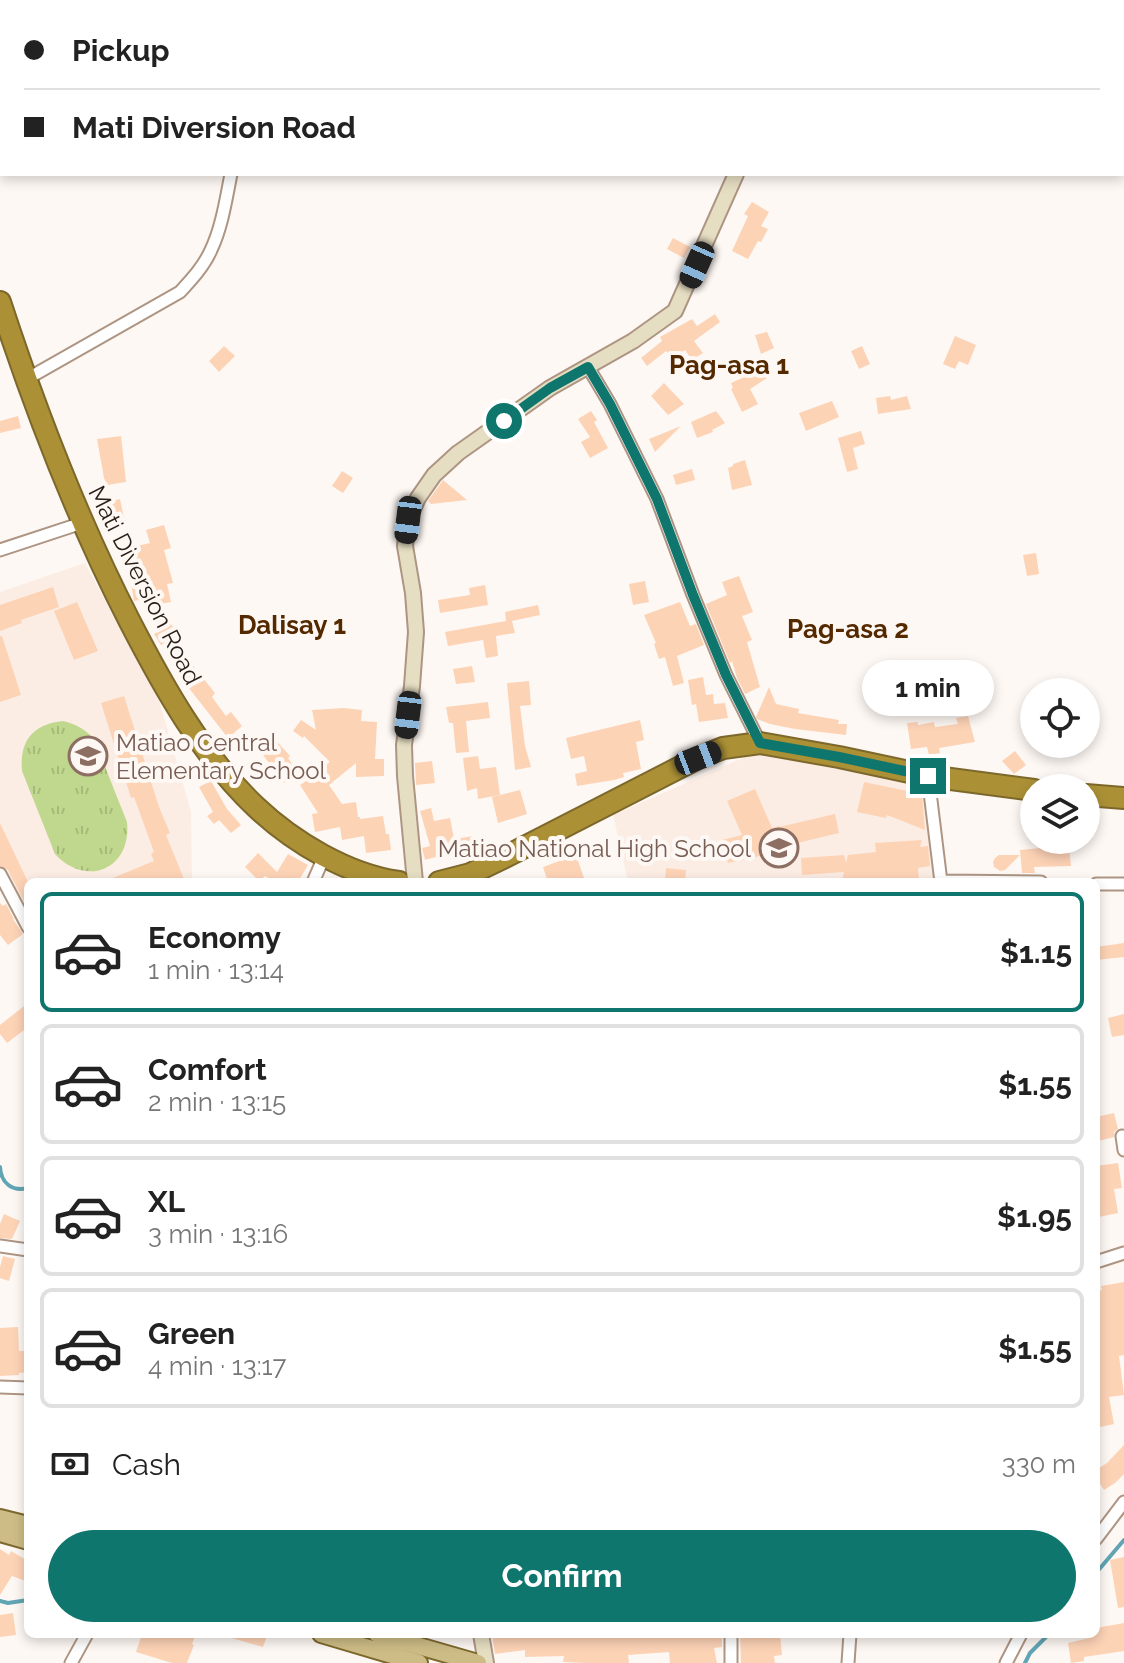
<!DOCTYPE html>
<html lang="en">
<head>
<meta charset="utf-8">
<style>
	body { margin:0; font-family:Raleway,sans-serif; background:#f6f6f6; color:#222; height:100vh; display:flex; flex-direction:column; font-size:30px; white-space:nowrap }
	* { box-sizing:border-box; margin:0 }
	p { font-size:26px; color:#767676 }
	.icon { flex:none; width:44px; height:44px; fill:none; stroke:currentColor; stroke-width:2; stroke-linecap:round; stroke-linejoin:round }
	.map { position:relative; flex:1; overflow:hidden }
	.panel { position:absolute; left:24px; top:878px; width:1076px; height:760px; display:flex; flex-direction:column; background:#fff; border-radius:12px; box-shadow:0 4px 12px #0003 }
	.panel>* { flex:none }
	.banner { position:absolute; left:0px; top:0px; width:1124px; height:176px; box-shadow:0 4px 12px #0003; display:grid; align-content:center; height:176px; padding:0 24px; background:#fff }
	.controls { position:absolute; left:1020px; top:678px; display:grid; gap:16px }
	.controls a { display:grid; place-items:center; width:80px; height:80px; border-radius:50%; background:#fff; box-shadow:0 4px 12px #0003; font-size:40px }
	.end { position:absolute; width:36px; height:36px; margin:-18px; border:10px solid #0f766e; background:#fff; box-shadow:0 0 0 4px #fff }
	.from { border-radius:50% }
	.bubble { position:absolute; height:56px; border-radius:28px; background:#fff; box-shadow:0 4px 12px #0003; font-size:26px; font-weight:700; line-height:56px; text-align:center }
	.car { position:absolute; width:24px; height:48px; margin:-24px -12px; border-radius:10px; box-shadow:0 0 6px 2px #0007; background:linear-gradient(#222 24%,#8ab4d8 0 40%,#222 0 76%,#8ab4d8 0 86%,#222 0) }
	.banner b { display:flex; align-items:center; gap:28px; height:76px; font-size:30px }
	.banner b+b { border-top:2px solid #e0e0e0 }
	.banner i { width:20px; height:20px; background:#222 }
	ul { padding:14px 0 0; list-style:none }
	li { display:flex; align-items:center; gap:24px; height:120px; margin:0 16px 12px; padding:0 8px; border:4px solid #e0e0e0; border-radius:12px }
	li div { flex:1 }
	li b { display:block; font-size:30px }
	li em { font-style:normal; font-weight:700 }
	li.selected { border-color:#0f766e }
	li>.icon { width:72px; height:72px; stroke-width:1.5 }
	.pay { display:flex; align-items:center; gap:20px; height:88px; padding:0 24px; font-size:30px }
	.pay p { margin-inline-start:auto }
	.action { display:flex; gap:16px; margin-top:auto; padding:16px 24px }
	.action a { flex:1; height:92px; border-radius:48px; background:#0f766e; color:#fff; font-size:32px; font-weight:700; line-height:92px; text-align:center }
	.map>svg:first-child { display:block }
	.built { fill:#fbede4 }
	.grass { fill:url(#grass-tufts) }
	.lines { fill:none; stroke-linecap:round; stroke-linejoin:round }
	.stream { stroke:#61a5b4; stroke-width:4 }
	.building { fill:#fdd3b6 }
	.street-casing { stroke:#ae9583; stroke-width:15 }
	.secondary-casing { stroke:#ae9583; stroke-width:18 }
	.primary-casing { stroke:#7d682b; stroke-width:20 }
	.highway-casing { stroke:#7d682b; stroke-width:24 }
	.street { stroke:#fff; stroke-width:11 }
	.secondary { stroke:#e6dec3; stroke-width:14 }
	.primary { stroke:#cdbc86; stroke-width:16 }
	.highway { stroke:#ab9036; stroke-width:20 }
	.route { stroke:#0f766e; stroke-width:10 }
	.labels { text-anchor:middle; dominant-baseline:central; stroke-width:8; stroke-linejoin:round; paint-order:stroke }
	.street-label { font-size:24px; fill:#281e17; stroke:#fef8f4 }
	.education-label { font-size:24px; fill:#785e54; stroke:#fef8f4; text-anchor:start }
	.neighbourhood-label { font-size:26px; font-weight:bold; fill:#542900; stroke:#fef8f4 }
</style>
</head>
<body>
<div class="map">
<svg width="1124" height="1663" viewBox="0 0 1124 1663">
	<defs>
		<pattern id="grass-tufts" width="24" height="20" patternUnits="userSpaceOnUse" patternTransform="scale(2)"><rect width="24" height="20" fill="#c0d88d"/><path d="M3 7l-1-3M5 7V3M7 7l1-3M15 17l-1-3M17 17v-4M19 17l1-3" fill="none" stroke="#a5b979"/></pattern>
	</defs>
	<rect width="100%" height="100%" fill="#fef8f4"/>
	<path class="built" d="M85,563L159,700L191,812L192,879L183,882H28V924L0,872V592Z
		M765,748L931,780L941,882H628L613,815Z"/>
	<path class="grass" d="M63,721C76,724 85,729 94,739L127,822C132,869 86,888 55,854L22,771C19,741 33,724 63,721Z"/>
	<g class="lines">
		<path class="stream" d="M0,1167C1,1183 12,1192 28,1188
			M1096,1573L1124,1540
			M0,1601L8,1603L28,1600
			M1025,1663L1030,1653L1049,1634"/>
	</g>
	<path class="building" d="M752,202L769,212L761,226L768,229L761,242L758,241L748,259L732,251L748,216L744,214Z
		M673,238L690,247L684,258L667,249Z
		M715,314L720,322L694,341L703,353L692,360L685,350L673,359L666,351L647,366L641,358L662,341L660,337L692,319L697,326Z
		M767,332L774,348L761,354L755,335Z
		M955,336L976,345L968,365L959,361L955,369L943,364Z
		M224,346L235,356L219,372L209,361Z
		M862,346L870,364L859,369L851,351Z
		M762,369L767,378L750,389L758,404L742,412L731,389L733,388L731,383Z
		M664,383L684,404L668,415L651,396Z
		M890,396L891,400L907,396L911,409L878,414L876,398Z
		M832,401L839,417L806,431L799,413Z
		M591,411L597,420L594,422L608,448L590,458L581,442L590,437L578,419Z
		M716,411L725,423L712,430L713,432L697,438L691,422Z
		M18,416L21,428L0,433V421Z
		M681,426L655,452L649,439Z
		M861,431L865,444L853,448L858,469L847,472L838,438Z
		M121,436L126,482L107,485L104,478L97,439Z
		M745,460L752,485L732,490L728,468L733,466V464Z
		M692,469L695,480L676,485L673,475Z
		M342,471L353,478L343,493L332,486Z
		M443,480L467,500L431,504L428,501Z
		M120,499L125,523H122V525L108,527L107,515H110L107,502Z
		M164,525L171,548L164,550L173,583L167,584L171,602L143,607L139,600L134,601L129,570L131,569L125,549L150,543L146,530Z
		M1036,553L1039,574L1027,576L1023,555Z
		M739,576L753,612L742,616L752,640L747,642L760,687L745,694L737,678L732,661L730,663L706,604L727,595L722,582Z
		M645,581L649,602L633,605L629,584Z
		M485,585L488,605L440,613L438,600L470,595L469,588Z
		M53,587L59,607L21,620L22,623L0,631V605Z
		M77,602L98,651L74,660L54,611Z
		M680,602L690,626L696,624L704,645L677,656L684,683L673,686L665,657L659,659L654,644L656,643L644,615Z
		M538,605L540,615L512,621L515,633L496,636L498,656L486,658L483,640L448,646L445,632L506,621L505,612Z
		M171,624L178,635L161,645L154,634Z
		M0,636H2L21,695L0,702Z
		M183,653L215,693L212,697L226,716L231,712L242,726L228,738L185,683L188,680L174,660Z
		M472,666L475,682L456,684L453,669Z
		M703,677L706,695L713,694L714,704L725,703L728,718L699,722L696,704L692,705L688,680Z
		M529,681L531,705L520,706L525,746L531,767L515,770L507,683Z
		M769,687L776,704L799,709L798,713L839,720L838,724H847L846,735L795,729L770,724L757,719L756,717Z
		M124,696L159,807L170,833L166,835L184,879L177,882H103L154,861L151,854L154,852L134,797L131,798L101,703Z
		M488,702L490,718L466,721L469,752L456,753L453,723H449L446,707Z
		M343,708L362,710L361,721L377,722L375,759H384V776L356,777V763L329,785L342,804L356,802L358,817H360V819L383,816L386,834H389L391,850L366,853L364,836L342,840L340,827L315,832L312,814L318,813L300,785L323,770L321,768L330,762L304,736L303,738L293,731L301,720L316,730L312,710Z
		M968,716L975,742L939,748L940,753L929,755L927,747L911,749L907,723L918,722V725L934,722L935,727L958,724L956,718Z
		M640,720L644,740L636,742L641,769L623,773L624,777L614,780L577,786L575,774L587,771L584,756L571,759L566,738Z
		M271,735L290,756L288,758L298,773L284,783L257,747Z
		M1015,751L1026,765L1014,774L1002,761Z
		M478,756L480,769L496,767L500,795L520,790L527,814L498,823L492,797L500,795L478,799L477,788L467,791L463,758Z
		M432,761L435,783L416,785L415,763Z
		M211,781L227,809L241,825L231,833L219,820L214,824L207,816L213,812L199,787Z
		M864,782L922,794L925,830L887,815L886,818L857,812Z
		M755,789L772,828L779,826V827L835,814L839,833L760,852V856L728,863L722,840L742,835L727,801Z
		M431,808L434,821L450,818L454,839L474,836L476,846L453,850V852L425,860L422,848L430,846L420,811Z
		M0,823L28,882V909L8,870L0,866Z
		M922,840L920,847L928,846L930,866L918,868L919,882H842L844,872L802,875L801,858L844,855L846,863L848,855L876,852L875,843Z
		M1051,847V849L1069,847L1071,866L1034,867L1035,873H1022L1020,850Z
		M258,853L277,872L288,854L308,865L298,882H271L272,880L265,876L259,881L245,867Z
		M576,855L584,878L574,882H548L543,867Z
		M999,855H1020L1005,870L1000,871L994,867L993,862L995,858Z
		M666,868L686,870L685,882H665Z
		M0,903L3,906L6,904L14,919H13L23,934L8,945L0,935Z
		M1124,943V957L1096,960V947Z
		M28,1003V1027L7,1043L0,1034V1025Z
		M1124,1014V1035L1112,1037L1108,1018Z
		M1114,1113L1118,1129L1114,1132V1137L1098,1141L1096,1132V1117Z
		M1118,1163L1122,1188L1114,1189L1118,1213L1099,1217L1096,1199L1100,1198L1096,1166Z
		M4,1214L20,1221L12,1239L0,1238V1224Z
		M3,1256L15,1259L9,1281L0,1278V1267Z
		M1124,1282V1355L1119,1356L1124,1395L1109,1397L1114,1424L1096,1428V1291L1102,1290L1101,1286Z
		M18,1327L19,1351H26L28,1372L19,1373V1375L0,1376V1328Z
		M1124,1445V1474L1115,1483L1104,1490L1096,1477V1470L1107,1463Z
		M0,1549L9,1555L11,1551L28,1561V1582L12,1576L0,1595Z
		M1124,1557V1607L1118,1608L1110,1560Z
		M13,1613L16,1635L0,1637V1615Z
		M1124,1623V1651L1084,1657V1661L1071,1663L1068,1643L1089,1638L1088,1634H1096V1628Z
		M142,1634H196L192,1644L194,1645L187,1663H172L136,1652Z
		M228,1634H268L263,1647L228,1637Z
		M492,1634H513V1636H565V1634H714V1637L722,1636V1647L714,1648L717,1663H670L669,1652L628,1655L629,1663H586L563,1662L564,1656L525,1657V1650L495,1654Z
		M740,1634H780L782,1655L774,1656L775,1663H741Z"/>
	<g class="lines">
		<defs>
			<path id="street" d="M256,2L257,0
				M588,367L610,404L657,499L693,595L726,675L760,743
				M25,380L180,292C192,279 204,266 211,250C222,227 226,199 231,174
				M0,550L82,523
				M928,776L941,882
				M0,874L28,927
				M941,881L1041,882
				M313,882L324,857
				M1096,884H1124
				M1122,1136L1124,1150
				M0,1246L28,1250
				M1096,1262L1124,1253
				M0,1387L28,1388
				M1096,1539L1124,1502
				M71,1663L87,1634
				M731,1663V1634
				M848,1663L850,1634
				M1006,1663L1021,1634"/>
			<path id="secondary" d="M809,2L810,0
				M415,882L405,776L404,745L412,686L416,632L413,593L405,546L408,520L418,498L434,475L458,453L550,388L633,341L675,311L736,174
				M481,1634L486,1663"/>
			<path id="primary" d="M0,1518L28,1525
				M0,1533L28,1541
				M321,1634L419,1663
				M377,1634L478,1663"/>
			<path id="highway" d="M0,302C36,412 77,519 130,622C164,688 202,756 256,807C293,842 348,875 399,882
				M1086,795L1124,798
				M439,882L470,874L501,859L698,758L723,748L760,743L839,757L928,776L1034,790"/>
		</defs>
		<use href="#street" class="street-casing"/>
		<use href="#secondary" class="secondary-casing"/>
		<use href="#primary" class="primary-casing"/>
		<use href="#highway" class="highway-casing"/>
		<use href="#street" class="street"/>
		<use href="#secondary" class="secondary"/>
		<use href="#primary" class="primary"/>
		<use href="#highway" class="highway"/>
	</g>
	<g class="lines">
		<path class="route" d="M504,421L550,388L588,367L610,404L657,499L693,595L726,675L760,743L839,757L928,776"/>
	</g>
	<defs>
		<symbol id="school-ring" viewBox="-11 -11 22 22"><circle r="9.5" fill="#fef8f4" stroke="#8d6e63" stroke-width="1.5"/><path d="M0-5L7-2L0 1L-7-2ZM-4 1L0 2.5L4 1V4Q0 6-4 4Z" fill="#8d6e63"/></symbol>
	</defs>
	<g fill-rule="evenodd">
		<use href="#school-ring" x="66" y="734" width="44" height="44"/>
		<use href="#school-ring" x="757" y="826" width="44" height="44"/>
	</g>
	<g class="labels">
		<g class="street-label">
			<text transform="translate(145 585) rotate(63)">Mati Diversion Road</text>
		</g>
		<g class="education-label">
			<text x="116" y="742">Matiao Central<tspan x="116" dy="28">Elementary School</tspan></text>
			<text x="751" y="848" text-anchor="end">Matiao National High School</text>
		</g>
		<g class="neighbourhood-label">
			<text x="729" y="365">Pag-asa 1</text>
			<text x="292" y="625">Dalisay 1</text>
			<text x="848" y="629">Pag-asa 2</text>
		</g>
	</g>
</svg>
<div class="controls">
<a><svg class="icon" aria-label="locate" viewBox="0 0 24 24"><circle cx="12" cy="12" r="6"/><path d="M12 2v4M12 18v4M2 12h4M18 12h4"/></svg></a>
<a><svg class="icon" aria-label="layers" viewBox="0 0 24 24"><path d="M12 4l9 5-9 5-9-5zM3 14l9 5 9-5"/></svg></a>
</div>
<i class="end from" style="left:504px;top:421px"></i>
<i class="end" style="left:928px;top:776px"></i>
<div class="bubble" style="left:862px;top:660px;width:132px">1 min</div>
<i class="car" style="left:697px;top:265px;rotate:204deg"></i>
<i class="car" style="left:408px;top:520px;rotate:187deg"></i>
<i class="car" style="left:408px;top:715px;rotate:187deg"></i>
<i class="car" style="left:698px;top:758px;rotate:69deg"></i>
<div class="banner">
<b><i class="from"></i>Pickup</b>
<b><i></i>Mati Diversion Road</b>
</div>
<section class="panel">
<ul>
<li class="selected"><svg class="icon" aria-label="car" viewBox="0 0 24 24"><path d="M5 17H2v-5l4-1 3-4h7l3 4 3 1v5h-3M9 17h6M6 11h13"/><circle cx="7" cy="17" r="2"/><circle cx="17" cy="17" r="2"/></svg><div><b>Economy</b><p>1 min · 13:14</p></div><em>$1.15</em></li>
<li><svg class="icon" aria-label="car" viewBox="0 0 24 24"><path d="M5 17H2v-5l4-1 3-4h7l3 4 3 1v5h-3M9 17h6M6 11h13"/><circle cx="7" cy="17" r="2"/><circle cx="17" cy="17" r="2"/></svg><div><b>Comfort</b><p>2 min · 13:15</p></div><em>$1.55</em></li>
<li><svg class="icon" aria-label="car" viewBox="0 0 24 24"><path d="M5 17H2v-5l4-1 3-4h7l3 4 3 1v5h-3M9 17h6M6 11h13"/><circle cx="7" cy="17" r="2"/><circle cx="17" cy="17" r="2"/></svg><div><b>XL</b><p>3 min · 13:16</p></div><em>$1.95</em></li>
<li><svg class="icon" aria-label="car" viewBox="0 0 24 24"><path d="M5 17H2v-5l4-1 3-4h7l3 4 3 1v5h-3M9 17h6M6 11h13"/><circle cx="7" cy="17" r="2"/><circle cx="17" cy="17" r="2"/></svg><div><b>Green</b><p>4 min · 13:17</p></div><em>$1.55</em></li>
</ul>
<div class="pay"><svg class="icon" aria-label="cash" viewBox="0 0 24 24"><path d="M3 7h18v10H3z"/><circle cx="12" cy="12" r="2"/></svg>Cash<p>330 m</p></div>
<div class="action"><a>Confirm</a></div>
</section>
</div>
</body>
</html>
